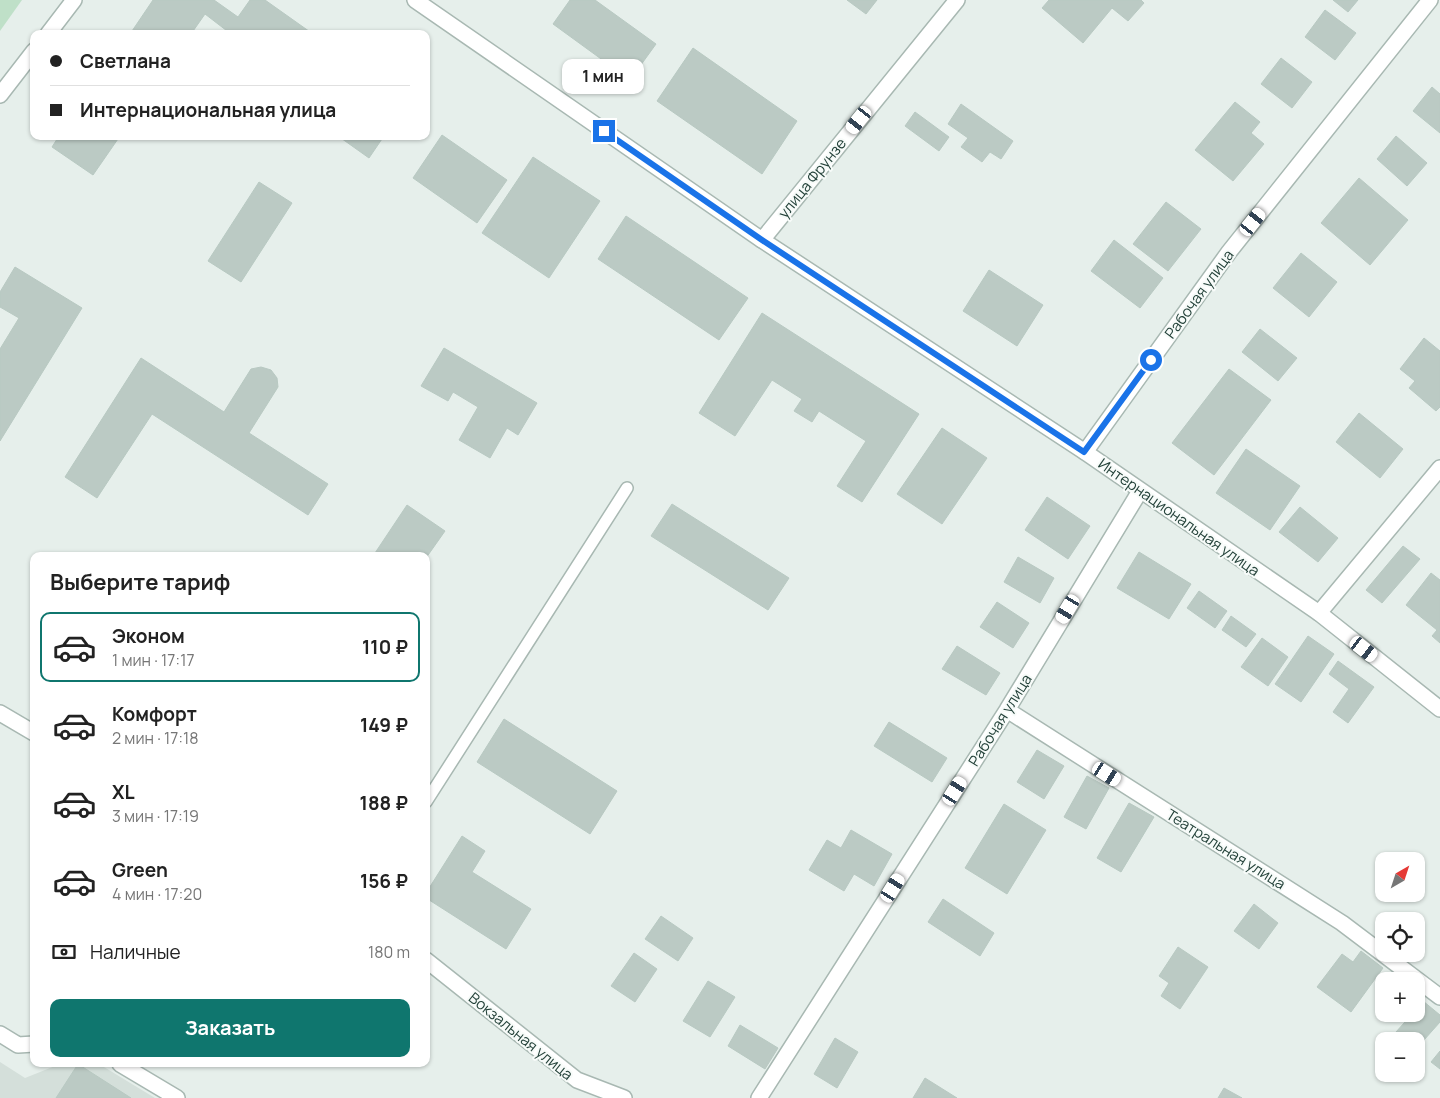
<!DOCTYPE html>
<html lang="ru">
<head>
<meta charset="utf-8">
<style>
	body { margin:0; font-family:Manrope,sans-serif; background:#f2f2f2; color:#222; height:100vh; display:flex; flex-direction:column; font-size:19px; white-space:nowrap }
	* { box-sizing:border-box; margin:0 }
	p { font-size:16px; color:#767676 }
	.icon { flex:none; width:28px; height:28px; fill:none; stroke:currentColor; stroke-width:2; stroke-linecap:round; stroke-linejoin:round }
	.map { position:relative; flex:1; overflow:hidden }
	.side { position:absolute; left:30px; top:552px; width:400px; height:515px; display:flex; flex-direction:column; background:#fff; border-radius:10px; box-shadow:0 1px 4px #0004 }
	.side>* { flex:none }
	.guide { position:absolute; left:30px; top:30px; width:400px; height:110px; border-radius:10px; box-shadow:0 1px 4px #0004; display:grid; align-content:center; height:110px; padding:0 20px; background:#fff }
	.needle { width:32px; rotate:39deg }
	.controls { position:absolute; left:1375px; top:852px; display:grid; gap:10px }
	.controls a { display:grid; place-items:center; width:50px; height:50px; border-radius:10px; background:#fff; box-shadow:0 1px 4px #0004; font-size:25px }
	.end { position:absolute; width:22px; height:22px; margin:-11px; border:6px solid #1a73e8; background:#fff; box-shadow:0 0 0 2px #fff }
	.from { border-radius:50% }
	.bubble { position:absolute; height:35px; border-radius:10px; background:#fff; box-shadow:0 1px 4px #0004; font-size:16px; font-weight:700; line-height:35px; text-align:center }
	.car { position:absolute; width:15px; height:30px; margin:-15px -8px; border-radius:6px; box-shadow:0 0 4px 1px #0007; background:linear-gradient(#fff 24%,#345 0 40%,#fff 0 76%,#345 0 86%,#fff 0) }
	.guide b { display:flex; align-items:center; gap:18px; height:48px; font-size:19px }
	.guide b+b { border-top:1px solid #e0e0e0 }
	.guide i { width:12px; height:12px; background:#222 }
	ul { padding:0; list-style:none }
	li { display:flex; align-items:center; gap:15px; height:70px; margin:0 10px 8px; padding:0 10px; border:2px solid transparent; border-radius:10px }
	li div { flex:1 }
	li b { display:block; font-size:19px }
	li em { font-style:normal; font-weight:700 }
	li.on { border-color:#0f766e }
	li>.icon { width:45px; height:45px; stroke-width:1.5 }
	h2 { padding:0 20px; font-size:22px; line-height:60px }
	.pay { display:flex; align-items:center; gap:12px; height:55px; padding:0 20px; font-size:19px }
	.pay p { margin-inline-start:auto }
	.primary-button { display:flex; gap:10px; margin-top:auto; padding:10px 20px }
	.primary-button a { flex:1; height:58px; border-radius:10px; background:#0f766e; color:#fff; font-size:20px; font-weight:700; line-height:58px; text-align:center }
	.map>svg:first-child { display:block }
	.built { fill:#d4dfda }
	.green { fill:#bfe0c8 }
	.building { fill:#bbcac4; stroke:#b8c9c2 }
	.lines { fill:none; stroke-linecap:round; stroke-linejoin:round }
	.service-casing { stroke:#a8b8b2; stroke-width:14 }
	.minor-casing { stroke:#a8b8b2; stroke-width:18 }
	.tertiary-casing { stroke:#a8b8b2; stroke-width:18 }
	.service { stroke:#fff; stroke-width:11 }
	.minor { stroke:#fff; stroke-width:15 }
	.tertiary { stroke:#fff; stroke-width:15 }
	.route { stroke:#1a73e8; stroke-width:6 }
	.labels { text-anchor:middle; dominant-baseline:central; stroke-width:4; stroke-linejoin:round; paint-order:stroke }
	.street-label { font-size:15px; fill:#24423a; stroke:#f7fbf9 }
</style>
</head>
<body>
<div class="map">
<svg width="1440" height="1098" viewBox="0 0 1440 1098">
	<rect width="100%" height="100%" fill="#e6efeb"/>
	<path class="built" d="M0,1062L25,1078L60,1064H99L155,1098H0Z"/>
	<path class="green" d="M0,0H22L0,31Z"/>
	<path class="building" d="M153,0H214L238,17L250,0H265L313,34H231L205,14L191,34H130Z
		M570,0H595L656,44L630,80L553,24Z
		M847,0H877L866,14Z
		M1049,0H1141L1144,3L1128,21L1112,8L1083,43L1042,8Z
		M1333,0H1358L1348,12Z
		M1325,10L1356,33L1335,60L1305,37Z
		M693,48L797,121L762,174L657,101Z
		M1281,58L1312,82L1292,108L1261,84Z
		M1432,87L1440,94V133L1413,111Z
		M1235,102L1260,122L1251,133L1264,144L1233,181L1195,150Z
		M961,104L1013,141L1001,159L990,152L982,162L961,147L968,138L948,124Z
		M915,112L949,137L939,151L905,126Z
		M442,135L507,180L477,223L413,178Z
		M59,136H120L93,175L52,147Z
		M338,136H384L369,158Z
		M1396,136L1427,163L1407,186L1377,159Z
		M533,157L600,201L549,278L482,233Z
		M1359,178L1408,220L1370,265L1321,223Z
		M259,182L292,203L241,282L208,261Z
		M1166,202L1201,229L1168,271L1133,244Z
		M626,216L748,298L719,340L598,259Z
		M1114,240L1163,278L1140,308L1091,271Z
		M1301,253L1337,282L1309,317L1273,288Z
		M15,267L82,308L0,441V349L19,318L0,307V292Z
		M989,270L1043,305L1017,346L963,311Z
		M762,313L919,414L862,502L837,486L866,441L819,411L812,422L794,411L802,399L772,380L735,436L699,413Z
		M1260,329L1297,358L1278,381L1242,352Z
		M1424,338L1440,351V407L1436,411L1409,388L1415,381L1400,369Z
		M444,348L537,403L518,435L507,428L490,458L459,440L478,407L453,392L448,401L421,386Z
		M141,358L224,412L251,369L261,367L271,370L277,378L278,387L249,433L328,484L308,515L152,414L97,498L65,477Z
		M1229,369L1271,400L1214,475L1172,443Z
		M1359,413L1403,449L1380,478L1336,442Z
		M942,428L987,458L942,524L897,494Z
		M1246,449L1300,486L1270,530L1216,493Z
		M1047,497L1090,526L1068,559L1025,530Z
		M672,504L789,578L768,610L651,536Z
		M407,505L445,531L426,558V556H373Z
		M1300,507L1338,538L1318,562L1279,532Z
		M1403,546L1420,559L1382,603L1366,590Z
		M1139,552L1191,584L1169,619L1117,588Z
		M1018,557L1054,578L1040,603L1004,582Z
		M1431,573L1440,580V643L1432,636L1437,630L1406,605Z
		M1199,591L1227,611L1215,628L1187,608Z
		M997,602L1029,623L1013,648L980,627Z
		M1231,616L1256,634L1246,647L1222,630Z
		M1308,636L1334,654L1301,702L1275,684Z
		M1262,638L1288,657L1268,686L1241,667Z
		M957,646L1000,673L986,695L942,669Z
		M1338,661L1374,687L1348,723L1333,712L1349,689L1329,674Z
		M504,719L617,791L590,834L477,762Z
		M889,722L947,758L932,782L874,746Z
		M1037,750L1064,766L1044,799L1017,782Z
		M1087,776L1109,788L1086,829L1064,817Z
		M1129,803L1154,817L1121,872L1097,858Z
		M1004,804L1046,830L1007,894L965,868Z
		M851,830L892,854L874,886L854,874L844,891L809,870L827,840L841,848Z
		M462,836L485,851L472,872L531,909L506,949L426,898V893Z
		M943,899L994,933L980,956L928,922Z
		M1254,904L1278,923L1259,949L1234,931Z
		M661,916L693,938L678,961L645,939Z
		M1178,947L1208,967L1180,1009L1161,996L1169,983L1159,976Z
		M1361,951L1383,968L1351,1012L1317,987L1342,954L1353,962Z
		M634,953L657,969L635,1002L611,986Z
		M708,981L735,997L710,1037L683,1021Z
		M1423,1001L1440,1015V1022L1416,1049V1041H1407L1396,1032L1412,1014H1416V1008Z
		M740,1025L778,1048L765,1069L728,1046Z
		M835,1038L858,1052L837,1088L814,1074Z
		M1440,1051V1069L1431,1062Z
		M78,1064L131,1098H56Z
		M925,1078L957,1098H913Z
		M1224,1088L1242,1098H1218Z"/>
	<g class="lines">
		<defs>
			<path id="service" d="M426,802L627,488"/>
			<path id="minor" d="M762,240L957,0
				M1085,452L1229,252L1430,0
				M1319,613L1440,468
				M1007,710L1342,923L1440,997
				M0,1034L18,1045L34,1044
				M120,1064L177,1098
				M759,1098L1007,710L1140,491"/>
			<path id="tertiary" d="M415,0L762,240L1085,452L1319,613L1440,709
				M48,34L74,0
				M0,95L34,51
				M0,713L34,733
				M426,960L577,1080L624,1098"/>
		</defs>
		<use href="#service" class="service-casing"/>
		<use href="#minor" class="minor-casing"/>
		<use href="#tertiary" class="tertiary-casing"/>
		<use href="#service" class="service"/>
		<use href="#minor" class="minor"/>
		<use href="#tertiary" class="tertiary"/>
	</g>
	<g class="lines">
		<path class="route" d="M604,131L762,240L1084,452L1151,360"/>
	</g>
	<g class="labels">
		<g class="street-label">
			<text transform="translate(812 178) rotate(-51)">улица Фрунзе</text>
			<text transform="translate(1199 294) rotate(-54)">Рабочая улица</text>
			<text transform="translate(1179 517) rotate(35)">Интернациональная улица</text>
			<text transform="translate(1000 720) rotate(-58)">Рабочая улица</text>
			<text transform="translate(1226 849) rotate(32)">Театральная улица</text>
			<text transform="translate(521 1036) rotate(39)">Вокзальная улица</text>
		</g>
	</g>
</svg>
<div class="controls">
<a><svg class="needle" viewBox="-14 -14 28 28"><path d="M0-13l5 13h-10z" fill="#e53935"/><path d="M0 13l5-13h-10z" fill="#767676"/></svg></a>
<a><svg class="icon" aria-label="locate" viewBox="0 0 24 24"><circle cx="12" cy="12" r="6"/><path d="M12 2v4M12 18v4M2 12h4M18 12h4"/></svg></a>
<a>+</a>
<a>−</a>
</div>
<i class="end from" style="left:1151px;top:360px"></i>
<i class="end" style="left:604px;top:131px"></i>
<div class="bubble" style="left:562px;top:59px;width:82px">1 мин</div>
<i class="car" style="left:859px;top:120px;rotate:219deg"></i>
<i class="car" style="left:1253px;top:222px;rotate:39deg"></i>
<i class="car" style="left:1068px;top:609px;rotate:211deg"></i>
<i class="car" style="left:1364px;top:649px;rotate:128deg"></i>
<i class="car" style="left:1107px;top:774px;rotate:122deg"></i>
<i class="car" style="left:955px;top:791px;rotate:32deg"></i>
<i class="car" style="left:893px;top:888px;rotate:32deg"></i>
<div class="guide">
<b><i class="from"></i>Светлана</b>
<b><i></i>Интернациональная улица</b>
</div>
<section class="side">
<h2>Выберите тариф</h2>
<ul>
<li class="on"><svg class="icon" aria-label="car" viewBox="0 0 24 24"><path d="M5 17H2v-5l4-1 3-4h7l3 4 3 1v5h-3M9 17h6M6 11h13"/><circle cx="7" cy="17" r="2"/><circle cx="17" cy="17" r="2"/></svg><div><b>Эконом</b><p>1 мин · 17:17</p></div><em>110 ₽</em></li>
<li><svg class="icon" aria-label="car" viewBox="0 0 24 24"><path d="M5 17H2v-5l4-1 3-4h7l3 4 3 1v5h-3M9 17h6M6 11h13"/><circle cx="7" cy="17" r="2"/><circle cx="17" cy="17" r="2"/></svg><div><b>Комфорт</b><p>2 мин · 17:18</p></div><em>149 ₽</em></li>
<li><svg class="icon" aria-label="car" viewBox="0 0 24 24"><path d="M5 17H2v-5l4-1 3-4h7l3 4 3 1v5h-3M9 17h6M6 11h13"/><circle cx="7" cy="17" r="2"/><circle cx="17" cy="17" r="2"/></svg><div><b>XL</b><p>3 мин · 17:19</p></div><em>188 ₽</em></li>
<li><svg class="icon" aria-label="car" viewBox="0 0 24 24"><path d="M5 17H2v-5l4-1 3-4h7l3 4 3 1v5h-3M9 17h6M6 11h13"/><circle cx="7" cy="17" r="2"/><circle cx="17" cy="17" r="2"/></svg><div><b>Green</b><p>4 мин · 17:20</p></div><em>156 ₽</em></li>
</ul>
<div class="pay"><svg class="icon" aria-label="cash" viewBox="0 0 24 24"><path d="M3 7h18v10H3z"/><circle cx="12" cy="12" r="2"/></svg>Наличные<p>180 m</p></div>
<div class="primary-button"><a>Заказать</a></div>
</section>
</div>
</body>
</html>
